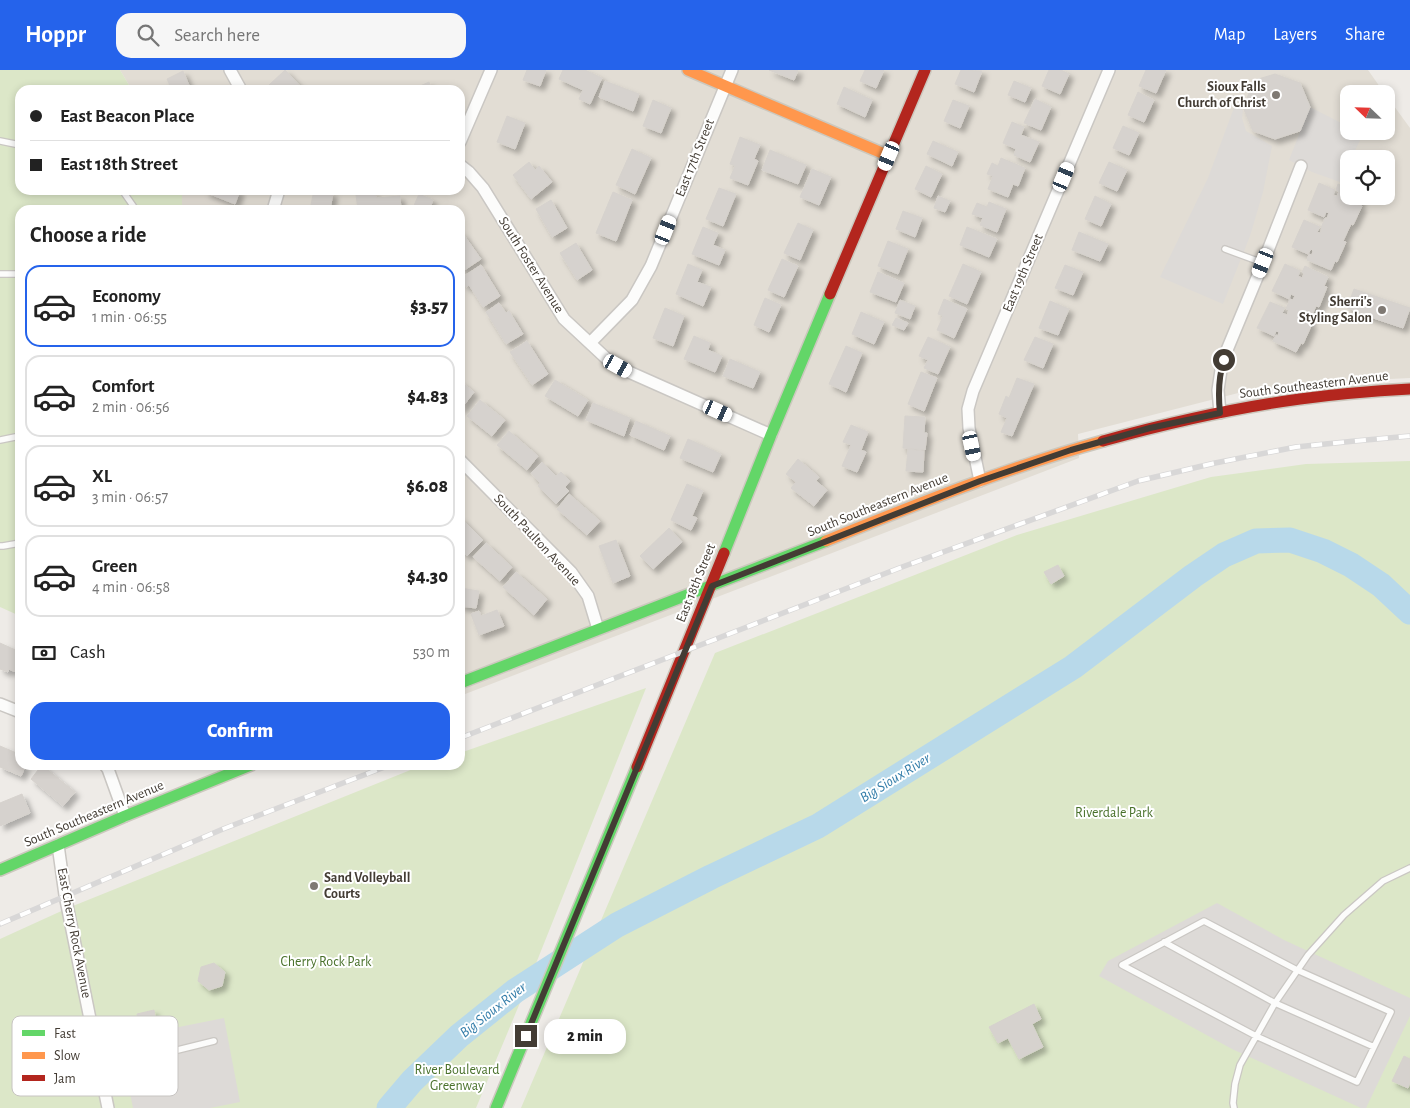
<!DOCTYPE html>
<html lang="en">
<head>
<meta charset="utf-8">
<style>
	body { margin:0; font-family:"Alegreya Sans",sans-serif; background:#f6f6f6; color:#222; height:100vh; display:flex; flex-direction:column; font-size:19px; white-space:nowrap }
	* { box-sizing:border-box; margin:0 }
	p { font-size:16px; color:#767676 }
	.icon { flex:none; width:28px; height:28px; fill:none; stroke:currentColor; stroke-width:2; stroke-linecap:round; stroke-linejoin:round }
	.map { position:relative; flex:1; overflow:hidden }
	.panel { position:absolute; left:15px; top:135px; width:450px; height:565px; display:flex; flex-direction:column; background:#fff; border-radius:15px; box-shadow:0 2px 8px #0003 }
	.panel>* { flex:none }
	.guide { position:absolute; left:15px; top:15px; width:450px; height:110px; border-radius:15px; box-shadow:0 2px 8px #0003; display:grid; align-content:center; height:110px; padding:0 15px; background:#fff }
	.needle { width:32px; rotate:293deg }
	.tools { position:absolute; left:1340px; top:15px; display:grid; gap:10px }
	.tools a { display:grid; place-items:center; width:55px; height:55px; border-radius:10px; background:#fff; box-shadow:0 2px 8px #0003; font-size:25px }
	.end { position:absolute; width:22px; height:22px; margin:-11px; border:6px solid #433c34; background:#fff; box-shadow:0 0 0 2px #fff }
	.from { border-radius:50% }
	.bubble { position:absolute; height:35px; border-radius:15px; background:#fff; box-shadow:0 2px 8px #0003; font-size:16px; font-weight:800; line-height:35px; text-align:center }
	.car { position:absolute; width:15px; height:30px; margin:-15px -8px; border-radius:6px; box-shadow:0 0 4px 1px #0007; background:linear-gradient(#fff 24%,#345 0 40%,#fff 0 76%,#345 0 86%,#fff 0) }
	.guide b { display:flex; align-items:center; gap:18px; height:48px; font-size:19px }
	.guide b+b { border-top:1px solid #e0e0e0 }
	.guide i { width:12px; height:12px; background:#222 }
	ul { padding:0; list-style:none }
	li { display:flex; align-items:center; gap:15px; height:82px; margin:0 10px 8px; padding:0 5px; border:2px solid #e0e0e0; border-radius:15px }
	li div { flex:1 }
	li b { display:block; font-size:19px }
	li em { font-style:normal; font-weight:800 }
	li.on { border-color:#2563eb }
	li>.icon { width:45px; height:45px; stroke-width:1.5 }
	h2 { padding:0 15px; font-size:22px; line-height:60px }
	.pay { display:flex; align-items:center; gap:12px; height:55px; padding:0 15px; font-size:19px }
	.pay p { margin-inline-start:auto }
	.action { display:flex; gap:10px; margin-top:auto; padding:10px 15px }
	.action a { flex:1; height:58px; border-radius:15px; background:#2563eb; color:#fff; font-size:20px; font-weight:800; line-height:58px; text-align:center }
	header { display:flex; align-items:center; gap:30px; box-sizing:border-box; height:70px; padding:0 25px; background:#2563eb; color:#fff }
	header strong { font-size:24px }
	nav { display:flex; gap:28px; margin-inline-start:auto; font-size:18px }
	.search { width:350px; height:45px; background:#f6f6f6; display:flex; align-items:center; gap:12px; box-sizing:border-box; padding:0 18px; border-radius:15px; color:#767676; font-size:19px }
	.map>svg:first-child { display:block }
	.residential { fill:#e2ddd4; fill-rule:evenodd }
	.green { fill:#dce7c8 }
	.parking { fill:#dddad7 }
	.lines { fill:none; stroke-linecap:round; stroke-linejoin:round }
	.river { stroke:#b8d9ea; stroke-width:25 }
	.building { fill:#d6d2ce; stroke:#d6d2cd; filter:url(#shadow) }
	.lane-casing { stroke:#cac7c3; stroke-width:8 }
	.street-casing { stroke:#cac7c3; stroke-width:14 }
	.fast-casing { stroke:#ccc8be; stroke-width:14 }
	.slow-casing { stroke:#ccc8be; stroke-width:14 }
	.jam-casing { stroke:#ccc8be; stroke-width:14 }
	.lane { stroke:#fcfcfb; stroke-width:5.5 }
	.street { stroke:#fcfcfb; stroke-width:11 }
	.fast { stroke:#63d668; stroke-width:11 }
	.slow { stroke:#ff974d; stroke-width:11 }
	.jam { stroke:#b3261e; stroke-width:11 }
	.rail-casing { stroke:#d8d7d7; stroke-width:5.5 }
	.rail { stroke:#fff; stroke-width:4; stroke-dasharray:11; stroke-linecap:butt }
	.route { stroke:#433c34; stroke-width:6 }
	.poi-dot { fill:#7f7973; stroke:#fff; stroke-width:2 }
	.labels { text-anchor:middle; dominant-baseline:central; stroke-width:4; stroke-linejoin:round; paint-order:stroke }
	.poi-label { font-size:14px; font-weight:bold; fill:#433c34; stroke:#fff; text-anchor:end }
	.street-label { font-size:14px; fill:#433c34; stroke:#fff }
	.park-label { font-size:14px; fill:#49712b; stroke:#fff }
	.water-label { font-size:15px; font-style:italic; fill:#337da9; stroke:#fff }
	.key { fill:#fff; stroke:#c7c4c2; stroke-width:1 }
	.key-label { font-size:14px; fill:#433c34 }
</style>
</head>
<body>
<header>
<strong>Hoppr</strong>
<div class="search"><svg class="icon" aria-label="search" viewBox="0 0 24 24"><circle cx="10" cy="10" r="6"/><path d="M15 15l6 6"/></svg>Search here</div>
<nav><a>Map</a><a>Layers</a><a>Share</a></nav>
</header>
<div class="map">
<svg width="1410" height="1038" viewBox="0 0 1410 1038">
	<defs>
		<filter id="shadow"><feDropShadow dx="4.5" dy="4.5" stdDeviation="2.5" flood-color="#0004"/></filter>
	</defs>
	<rect width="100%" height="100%" fill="#eeebe7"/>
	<path class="residential" d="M120,0H1368L1385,24H1349V61H1386V25L1410,58V308L1330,312L1246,321L1078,364L1079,388L460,626V140H182V120H460V20H132ZM1349,89H1386V126H1349Z"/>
	<path class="green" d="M0,0H120L132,20H20V120H182V140H20V546L0,537Z
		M1410,391V1038H521L715,583L1017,465L1211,407L1306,394Z
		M646,618L527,916L476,1038H0V869L68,838L413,699L425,695H460V683Z"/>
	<path class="parking" d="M1235,35L1243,40L1242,48L1246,61L1272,76L1263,122L1250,166L1223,234L1160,207L1208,108Z
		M1310,37L1349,57V61H1358L1363,64L1351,89H1349V94L1340,112L1312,102L1289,90Z
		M1217,833L1284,870L1410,928V946L1366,1038H1361L1232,979L1099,906L1108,891Z
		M224,948L240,1032L210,1038H133L119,969Z"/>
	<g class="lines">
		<path class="river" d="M389,1038L412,1011L459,966L515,921L617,855L711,807L818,756L1073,597L1193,506L1224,485L1256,471L1290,470L1323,481L1351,495L1381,515L1410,542"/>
	</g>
	<path class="building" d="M285,0L304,20H274L269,15Z
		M527,0H546L540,16L523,10Z
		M563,0H585L602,8L590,34L579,29L583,20L559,9Z
		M769,0H798L794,10Z
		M865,0H884L876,18L860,11Z
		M961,0L982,1L974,22L955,14Z
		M1049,0H1061L1069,4L1060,24L1042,16Z
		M1146,0H1166L1156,23L1139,16Z
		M183,1L191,20H172L167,9Z
		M1275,4L1300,13L1310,37L1300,61L1275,69L1253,61L1243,37L1255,10Z
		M605,11L639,24L633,41L599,27Z
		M1014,11L1031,18L1025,32L1008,25Z
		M429,12L432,20H411Z
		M844,17L872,30L865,47L837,34Z
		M1138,22L1154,30L1144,52L1128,45Z
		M1035,29L1051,37L1041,60L1024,53Z
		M653,30L671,38L661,63L643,56Z
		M953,30L969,36L960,58L944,51Z
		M507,46L525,53L515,79L497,72Z
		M1012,52L1024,57L1021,65L1039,72L1030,92L1014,85L1016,79L1003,73Z
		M1123,56L1139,63L1129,85L1113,78Z
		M740,67L760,75L754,89L758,91L748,115L730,108L735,96L730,94Z
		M933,71L958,82L952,96L927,84Z
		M632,79L651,88L635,124L616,115Z
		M770,80L806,95L798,114L762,100Z
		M1001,88L1025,98L1018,116L1013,114L1008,127L988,119L993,106L987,104L992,93L998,96Z
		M529,92L535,100L539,96L552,112L531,129L513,105Z
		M1109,92L1127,100L1117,121L1099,113Z
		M926,96L942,104L931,127L915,119Z
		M812,99L831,107L819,135L800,127Z
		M1319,113L1335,120L1333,125L1337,126L1339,122L1336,120L1338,114L1349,119V126H1362L1358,135L1362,136L1353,155L1351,154L1343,171L1346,172L1337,192L1335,191L1331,200L1307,190L1309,184L1312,185L1313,181L1311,179L1308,184L1292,177L1304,150L1320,157L1317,162L1320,163L1322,158H1321L1325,148H1327L1329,143L1326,142L1324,147L1308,140Z
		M719,118L736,124L723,156L706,149Z
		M206,120H240L235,134L205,122Z
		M314,120L333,123L330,140H310Z
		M613,122L632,130L616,171L596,163Z
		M375,123L376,128L400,126L401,140H358L356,125Z
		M419,124L433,130L429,140H412Z
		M938,126L950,131L945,142L934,138Z
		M1095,126L1111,134L1101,156L1085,149Z
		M551,130L567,158L552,167L536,139Z
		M989,132L1006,139L997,162L980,155L983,148L972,144L977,133L987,137Z
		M903,141L922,148L915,167L896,159Z
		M798,153L813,160L800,190L784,183Z
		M703,157L718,163L713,175L725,180L719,195L692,184Z
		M967,157L997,169L989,187L960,175Z
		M461,161L481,189L463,201L460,197Z
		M1079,162L1108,174L1100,191L1072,180Z
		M888,171L908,179L898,204L878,196Z
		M576,173L592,200L577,210L560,183Z
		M782,189L798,196L784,227L768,220Z
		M688,194L702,200L697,212L711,217L703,236L676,224Z
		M963,194L981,202L967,234L949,226Z
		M1285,194L1300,201L1298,206L1302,208L1304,204L1302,202L1305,196L1328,207L1324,216L1327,217L1319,237L1316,236L1309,252L1312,254L1303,274L1301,273L1296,282L1273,271L1276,265L1278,266L1279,262L1276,261L1274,266L1257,258L1270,232L1285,238L1282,243L1287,245L1289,240L1286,239L1290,229L1293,230L1295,226L1291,224L1289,229L1272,221Z
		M481,195L500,226L483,237L469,215L466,217L461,208Z
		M1065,195L1083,202L1073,225L1055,218Z
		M878,202L904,213L896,232L870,222Z
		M1354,219L1410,238L1403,258L1361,244L1362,243L1347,238Z
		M765,228L781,235L769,262L754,255Z
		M944,229L967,239L954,268L937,260L943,246L938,244Z
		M900,230L915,236L910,249L895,243Z
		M1050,231L1069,239L1058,265L1039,258Z
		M499,233L506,243L509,241L523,264L506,274L486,242Z
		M665,238L684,246L673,276L653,268Z
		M861,242L884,252L874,274L852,264Z
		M896,248L908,253L904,260L892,255Z
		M694,266L710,273L708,280L722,286L715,302L684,289Z
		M928,267L950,277L938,304L924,298L928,290L919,286Z
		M1035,267L1053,274L1043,298L1024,290Z
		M527,271L548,304L532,315L510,282Z
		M846,276L862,283L846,322L829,314Z
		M730,289L760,302L753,318L723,306Z
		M921,302L937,308L924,341L908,334Z
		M1017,308L1034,314L1012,366L1001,362L1007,348L999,344L1006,326L1009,328Z
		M555,310L588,330L578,346L545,326Z
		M460,311L474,322L461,339H460Z
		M480,330L505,350L492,366L467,346Z
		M593,333L630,348L624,366L586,350Z
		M905,346L925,347L924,363H927L925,380L903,378Z
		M636,351L670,366L664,380L630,365Z
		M851,355L868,362L861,380L866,382L857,402L842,396L851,375L843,372Z
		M509,361L538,386L527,400L497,375Z
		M688,369L721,384L713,402L680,388Z
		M908,379L924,381L923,402L906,401Z
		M798,389L819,407L816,411L827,420L814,436L791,418L796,412L786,404Z
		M542,392L556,406L561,402L570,411L565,417L569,421L556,434L538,416L540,413L531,403Z
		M687,414L703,421L692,446L697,448L691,460L671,450Z
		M569,424L600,451L587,465L557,439Z
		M460,447L483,470L467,486L460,479Z
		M669,458L682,472L653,499L640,486Z
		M616,470L630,506L613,513L599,476Z
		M486,473L512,497L500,511L473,487Z
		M1058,495L1064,506L1051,514L1044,502Z
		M516,502L547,529L534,545L503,517Z
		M460,518L479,521L476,538L460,536Z
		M497,540L504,556L479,565L471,544L479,541L481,546Z
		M0,573L20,582V604L9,599L8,602L0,599Z
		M0,676L19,684L18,687L20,688V695H26L21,706L0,697Z
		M42,695L75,722L63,736L31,709Z
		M22,724L30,743L0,756V733Z
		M214,893L225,902L222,916L209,920L198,911L201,897Z
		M1034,934L1041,949L1032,954L1043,977L1019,989L1008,968L998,973L989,957Z
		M154,940L157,958L140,962L137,944Z
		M1404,986L1410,989V1013L1408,1018L1392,1011Z"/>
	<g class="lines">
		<defs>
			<path id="lane" d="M0,71L20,75
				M122,120L136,140
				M1225,179L1263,193
				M0,204H20
				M0,370L20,366
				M0,476H3L20,473
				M1204,851L1297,900L1391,942L1357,1012L1256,966L1122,895Z
				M1164,872L1275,933L1374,977
				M101,999L214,971
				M1234,1038L1233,1033L1235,1014L1240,995L1275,933L1308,885L1344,845L1383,811L1410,798"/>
			<path id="street" d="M230,0L241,20
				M460,72L491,0
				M460,95L469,102L483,118L564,249L608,290L629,302L771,365
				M273,140L279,120
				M590,273L632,230L651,196L732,0
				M1220,343L1218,320L1221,300L1227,280L1263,193L1301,96
				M460,390L571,502L588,526L598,559
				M980,411L969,358L968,339L973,321L1109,0
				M0,634L20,642
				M105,695L108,699L125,746
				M58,775L65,825L108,1038"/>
			<path id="fast" d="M724,483L771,365L830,224
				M460,613L826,471
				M0,800L125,746L251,695
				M496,1038L637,697"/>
			<path id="slow" d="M688,0L889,86
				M826,471C917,434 1009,397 1103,371"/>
			<path id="jam" d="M830,224L925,0
				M1103,371C1168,353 1234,338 1300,329C1337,324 1373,321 1410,319
				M637,697L724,483"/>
		</defs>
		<use href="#lane" class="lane-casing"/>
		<use href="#street" class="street-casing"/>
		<use href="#fast" class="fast-casing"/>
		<use href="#slow" class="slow-casing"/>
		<use href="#jam" class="jam-casing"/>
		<use href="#lane" class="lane"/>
		<use href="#street" class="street"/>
		<use href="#fast" class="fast"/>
		<use href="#slow" class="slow"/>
		<use href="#jam" class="jam"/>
		<defs>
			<path id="rail" d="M460,668L902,497L1138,411L1215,393L1296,377L1355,371L1410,366
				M0,854L223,759L390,695"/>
		</defs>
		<use href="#rail" class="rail-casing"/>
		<use href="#rail" class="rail"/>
	</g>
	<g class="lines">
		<path class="route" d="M526,966L712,516L980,411L1071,380L1118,367L1150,358L1220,343C1218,324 1218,308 1224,290"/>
	</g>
	<g class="poi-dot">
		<circle cx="1276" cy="25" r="5"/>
		<circle cx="1382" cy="240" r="5"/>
		<circle cx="314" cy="816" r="5"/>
	</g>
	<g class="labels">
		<g class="poi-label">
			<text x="1266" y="17">Sioux Falls<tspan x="1266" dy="16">Church of Christ</tspan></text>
			<text x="1372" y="232">Sherri's<tspan x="1372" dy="16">Styling Salon</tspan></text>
			<text x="324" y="808" text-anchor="start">Sand Volleyball<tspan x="324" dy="16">Courts</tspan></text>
		</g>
		<g class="street-label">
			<text transform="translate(695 88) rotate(-68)">East 17th Street</text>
			<text transform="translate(531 195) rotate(58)">South Foster Avenue</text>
			<text transform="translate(1023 203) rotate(-67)">East 19th Street</text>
			<text transform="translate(1314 315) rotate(-7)">South Southeastern Avenue</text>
			<text transform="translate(878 435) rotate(-22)">South Southeastern Avenue</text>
			<text transform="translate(537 470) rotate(47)">South Paulton Avenue</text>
			<text transform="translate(696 513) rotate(-68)">East 18th Street</text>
			<text transform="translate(94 744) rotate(-23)">South Southeastern Avenue</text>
			<text transform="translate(74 863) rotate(79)">East Cherry Rock Avenue</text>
		</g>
		<g class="park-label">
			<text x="1114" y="743">Riverdale Park</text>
			<text x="326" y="892">Cherry Rock Park</text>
			<text x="457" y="1000">River Boulevard<tspan x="457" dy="16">Greenway</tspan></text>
		</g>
		<g class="water-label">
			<text transform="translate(895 708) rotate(-32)">Big Sioux River</text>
			<text transform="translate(493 940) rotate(-38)">Big Sioux River</text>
		</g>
	</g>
	<rect x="12" y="946" width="166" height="80" rx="8" class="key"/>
	<rect x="22" y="960" width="23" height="6" fill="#63d668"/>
	<rect x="22" y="982" width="23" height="7" fill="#ff974d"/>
	<rect x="22" y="1005" width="23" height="6" fill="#b3261e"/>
	<g class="key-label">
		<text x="54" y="968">Fast</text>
		<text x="54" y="990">Slow</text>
		<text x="54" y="1013">Jam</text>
	</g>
</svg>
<div class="tools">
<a><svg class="needle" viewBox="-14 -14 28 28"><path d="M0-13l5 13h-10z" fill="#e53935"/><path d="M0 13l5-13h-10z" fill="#767676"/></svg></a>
<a><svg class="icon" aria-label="locate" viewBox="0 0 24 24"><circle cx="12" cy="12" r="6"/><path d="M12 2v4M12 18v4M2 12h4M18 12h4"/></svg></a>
</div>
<i class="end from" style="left:1224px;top:290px"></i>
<i class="end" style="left:526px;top:966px"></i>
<div class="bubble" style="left:544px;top:949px;width:82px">2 min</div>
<i class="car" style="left:889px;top:86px;rotate:203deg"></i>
<i class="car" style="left:1064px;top:107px;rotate:23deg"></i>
<i class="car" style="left:666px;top:160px;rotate:22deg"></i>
<i class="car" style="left:1263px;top:193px;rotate:202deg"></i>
<i class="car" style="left:618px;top:296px;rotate:119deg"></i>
<i class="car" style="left:718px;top:341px;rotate:114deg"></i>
<i class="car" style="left:972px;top:376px;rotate:168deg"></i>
<div class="guide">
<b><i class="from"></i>East Beacon Place</b>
<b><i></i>East 18th Street</b>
</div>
<section class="panel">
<h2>Choose a ride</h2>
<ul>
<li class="on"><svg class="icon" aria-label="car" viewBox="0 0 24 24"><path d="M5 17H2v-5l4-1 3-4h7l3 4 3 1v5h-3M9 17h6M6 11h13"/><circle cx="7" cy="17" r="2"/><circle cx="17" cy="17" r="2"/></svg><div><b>Economy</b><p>1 min · 06:55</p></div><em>$3.57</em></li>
<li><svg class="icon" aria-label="car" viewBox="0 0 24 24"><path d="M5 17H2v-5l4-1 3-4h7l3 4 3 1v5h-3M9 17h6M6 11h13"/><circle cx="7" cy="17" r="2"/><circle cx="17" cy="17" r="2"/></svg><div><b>Comfort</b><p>2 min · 06:56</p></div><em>$4.83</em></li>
<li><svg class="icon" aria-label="car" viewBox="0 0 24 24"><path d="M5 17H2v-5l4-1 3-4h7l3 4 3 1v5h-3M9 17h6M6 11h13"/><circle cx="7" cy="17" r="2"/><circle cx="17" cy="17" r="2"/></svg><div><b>XL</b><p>3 min · 06:57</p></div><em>$6.08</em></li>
<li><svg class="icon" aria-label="car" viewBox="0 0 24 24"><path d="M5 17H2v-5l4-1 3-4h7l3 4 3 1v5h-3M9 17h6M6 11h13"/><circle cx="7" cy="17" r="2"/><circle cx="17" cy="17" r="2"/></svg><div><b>Green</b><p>4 min · 06:58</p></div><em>$4.30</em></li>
</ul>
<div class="pay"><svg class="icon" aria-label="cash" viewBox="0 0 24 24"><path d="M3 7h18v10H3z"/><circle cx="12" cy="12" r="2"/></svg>Cash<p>530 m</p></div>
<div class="action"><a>Confirm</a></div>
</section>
</div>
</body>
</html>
